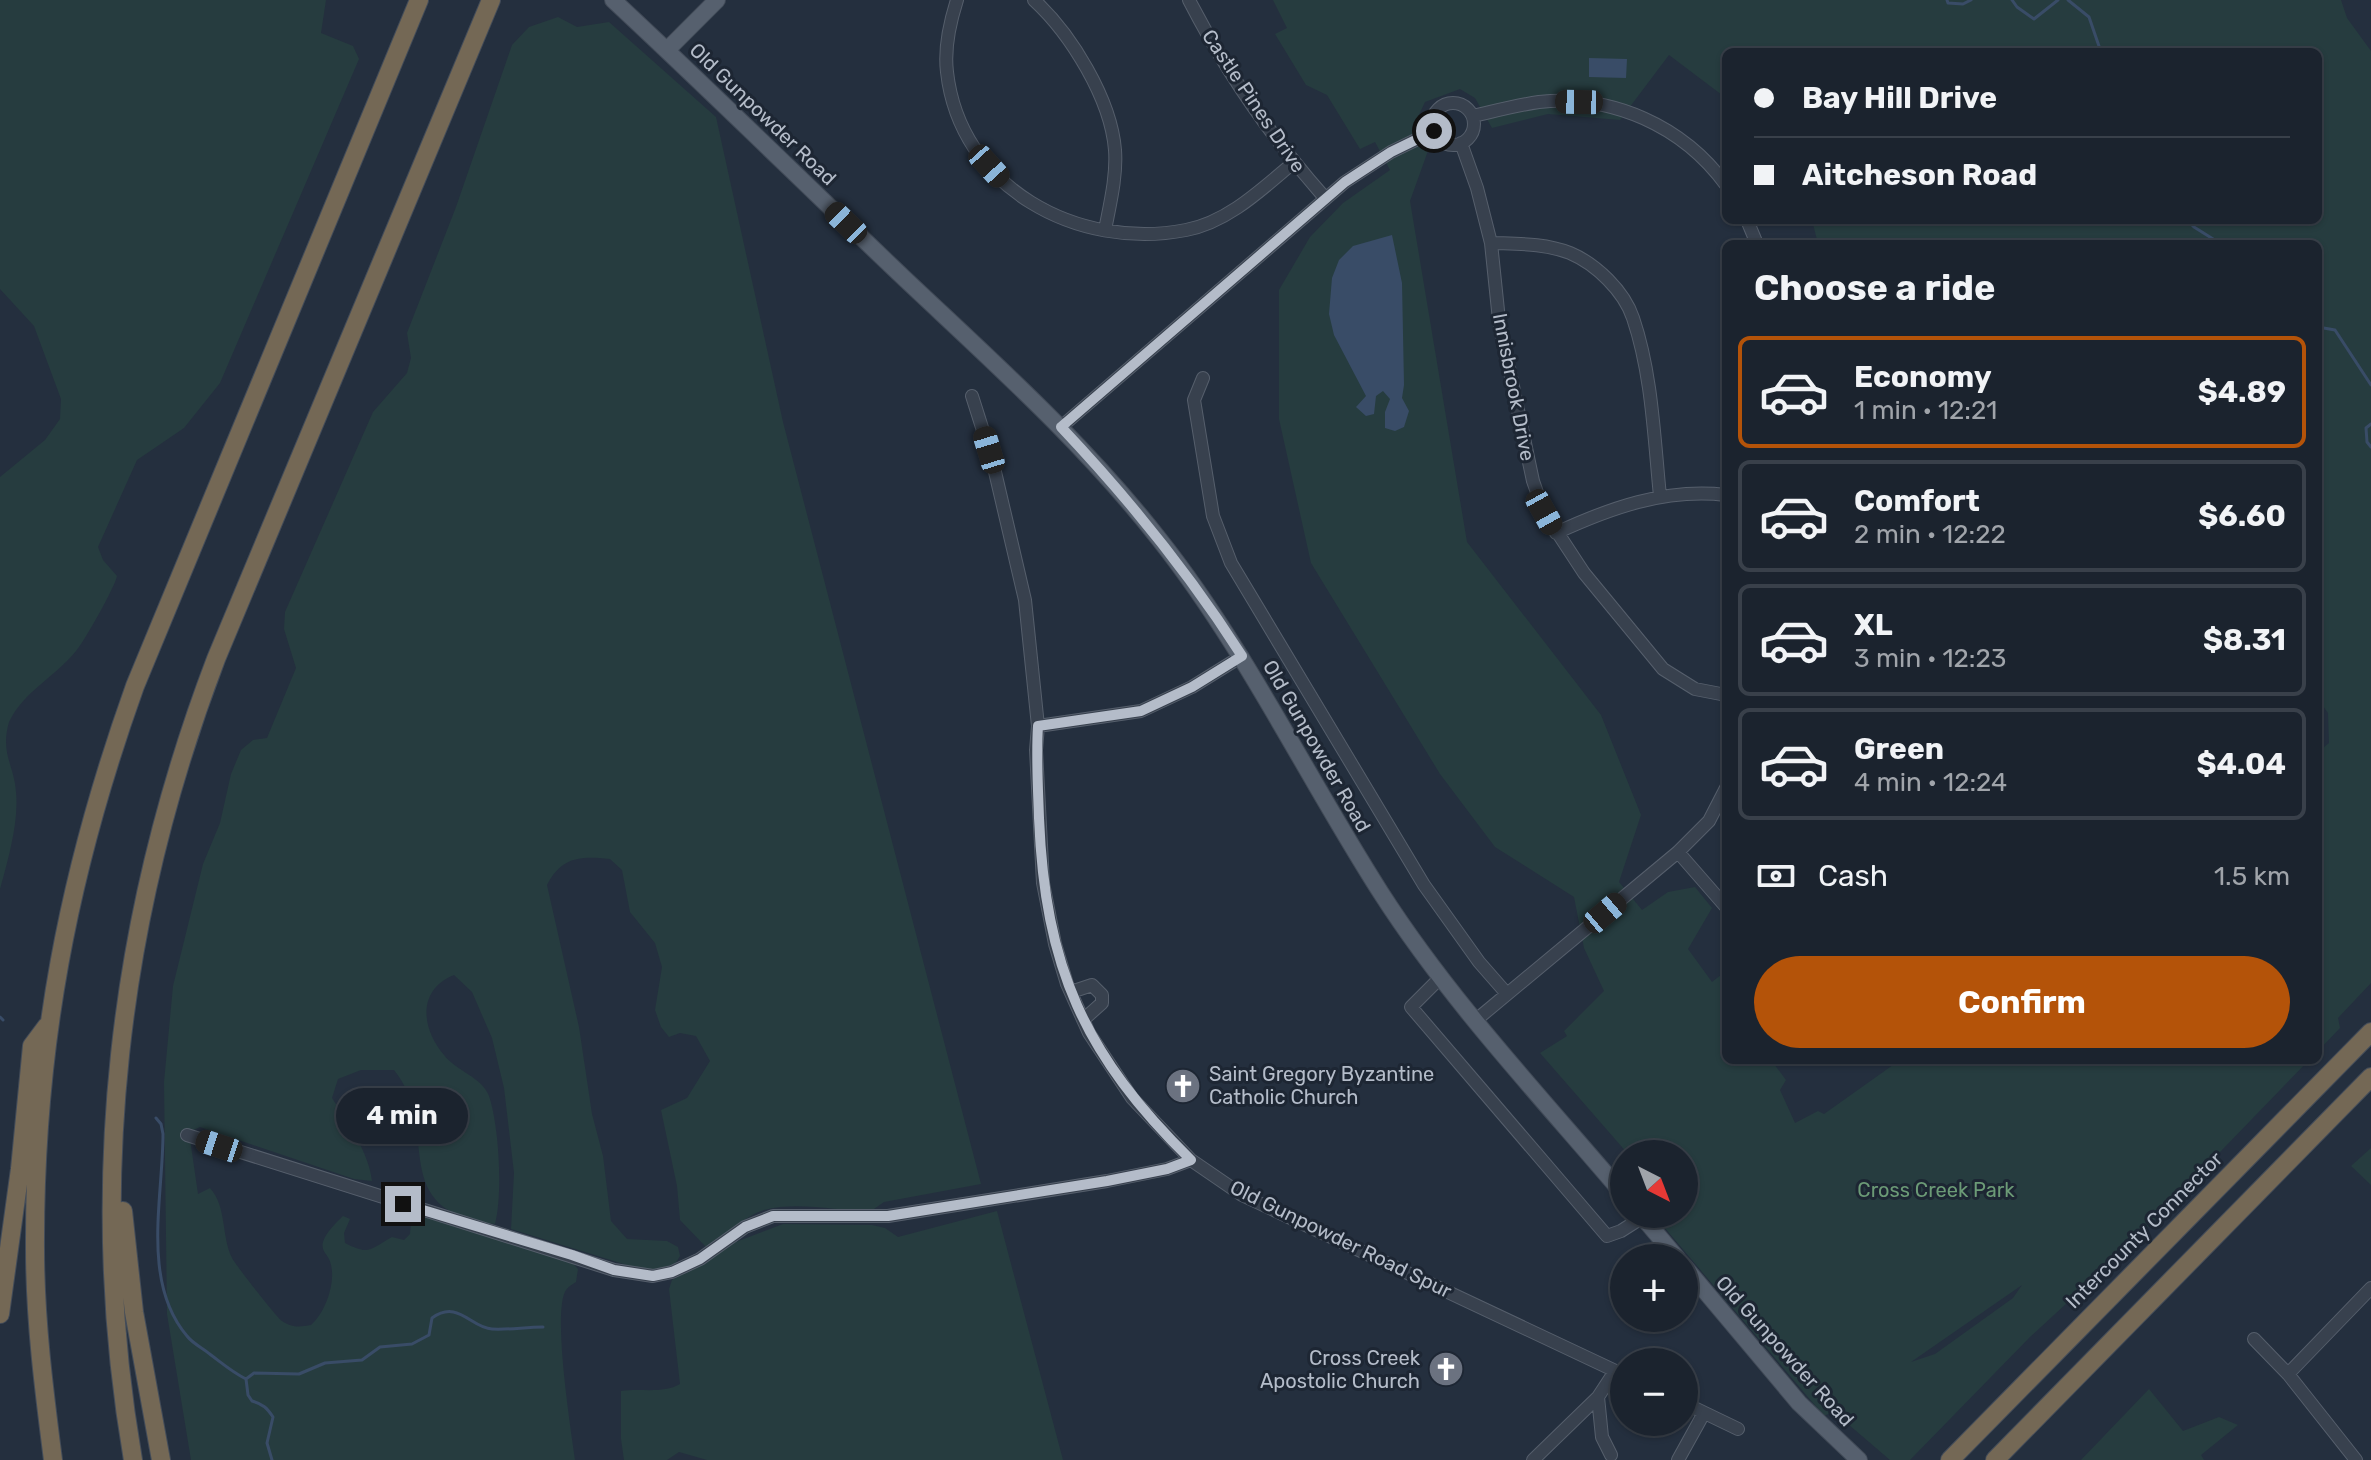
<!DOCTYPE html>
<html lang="en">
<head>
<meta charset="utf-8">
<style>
	body { margin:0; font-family:Rubik,sans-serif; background:#282f3a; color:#f1f3f6; height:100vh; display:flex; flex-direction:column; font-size:30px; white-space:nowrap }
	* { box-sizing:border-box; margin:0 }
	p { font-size:26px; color:#a0a4aa }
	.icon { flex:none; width:44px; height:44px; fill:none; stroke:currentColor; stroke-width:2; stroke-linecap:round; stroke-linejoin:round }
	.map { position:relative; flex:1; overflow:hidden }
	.drawer { position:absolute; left:1722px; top:240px; width:600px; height:824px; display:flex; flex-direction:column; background:#1b232e; border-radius:12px; box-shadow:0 2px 6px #0004,0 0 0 2px #39404a }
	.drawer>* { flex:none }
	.hud { position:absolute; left:1722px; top:48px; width:600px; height:176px; border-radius:12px; box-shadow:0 2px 6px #0004,0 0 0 2px #39404a; display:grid; align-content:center; height:176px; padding:0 32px; background:#1b232e }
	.needle { width:52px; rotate:138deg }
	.controls { position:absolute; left:1610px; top:1140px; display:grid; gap:16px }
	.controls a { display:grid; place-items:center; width:88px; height:88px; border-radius:50%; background:#1b232e; box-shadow:0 2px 6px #0004,0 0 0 2px #39404a; font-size:40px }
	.end { position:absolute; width:36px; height:36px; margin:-18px; border:10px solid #b4bcc9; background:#111; box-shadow:0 0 0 4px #111 }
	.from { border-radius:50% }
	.bubble { position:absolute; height:56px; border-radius:28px; background:#1b232e; box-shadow:0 2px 6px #0004,0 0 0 2px #39404a; font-size:26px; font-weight:700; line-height:56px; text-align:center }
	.car { position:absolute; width:24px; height:48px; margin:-24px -12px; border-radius:10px; box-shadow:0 0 6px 2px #0007; background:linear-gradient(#222 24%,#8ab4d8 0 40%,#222 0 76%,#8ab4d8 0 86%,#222 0) }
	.hud b { display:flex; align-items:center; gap:28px; height:76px; font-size:30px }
	.hud b+b { border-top:2px solid #39404a }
	.hud i { width:20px; height:20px; background:#f1f3f6 }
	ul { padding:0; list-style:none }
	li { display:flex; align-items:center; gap:24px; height:112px; margin:0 16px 12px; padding:0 16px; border:4px solid #39404a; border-radius:12px }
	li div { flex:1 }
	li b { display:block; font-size:30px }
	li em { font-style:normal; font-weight:700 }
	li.on { border-color:#b45309 }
	li>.icon { width:72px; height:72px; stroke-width:1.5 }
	h2 { padding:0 32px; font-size:36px; line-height:96px }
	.pay { display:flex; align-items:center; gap:20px; height:88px; padding:0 32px; font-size:30px }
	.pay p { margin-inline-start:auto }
	.button { display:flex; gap:16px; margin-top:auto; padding:16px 32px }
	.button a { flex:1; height:92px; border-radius:48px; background:#b45309; color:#fff; font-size:32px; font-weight:700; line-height:92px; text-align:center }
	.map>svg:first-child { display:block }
	.green { fill:#263c3f; fill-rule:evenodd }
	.water { fill:#394c67 }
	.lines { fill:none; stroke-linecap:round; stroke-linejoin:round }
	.stream { stroke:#394c67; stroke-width:3 }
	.minor-casing { stroke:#565f6c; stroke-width:14 }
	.major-casing { stroke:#414a57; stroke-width:18 }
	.highway-casing { stroke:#434c59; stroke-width:20 }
	.minor { stroke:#38414e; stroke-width:12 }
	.major { stroke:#56606e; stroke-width:16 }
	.highway { stroke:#746855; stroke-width:18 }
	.route { stroke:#b4bcc9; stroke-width:10 }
	.labels { text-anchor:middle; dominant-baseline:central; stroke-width:6; stroke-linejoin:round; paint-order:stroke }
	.street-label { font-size:20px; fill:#b4bcc9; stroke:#1d2633 }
	.poi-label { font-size:20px; fill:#b4bcc9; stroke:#1d2633; text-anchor:start }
	.park-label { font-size:20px; fill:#6b9a76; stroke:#1d2633 }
</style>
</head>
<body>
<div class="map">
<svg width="2371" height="1460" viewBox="0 0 2371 1460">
	<rect width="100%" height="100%" fill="#242f3e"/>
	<path class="green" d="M0,0H326L321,33L353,46L359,59L220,383L184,428L137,460L98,547L103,560L117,576C115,587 84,642 76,651C55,677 24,691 9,722C0,754 14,764 16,792C19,822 8,860 0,889V477L45,440L60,419L61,399L34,326L0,289Z
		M1273,0H2341L2347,18L2371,51V983L2338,1018L2340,1028L2318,1051V752L2329,743L2328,713L2318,699V244H1818L1812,220H2318V52H1726V98L1669,55L1620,120L1548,114L1492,128L1475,98L1460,89L1425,102L1417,119L1429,148L1410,201L1467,542L1601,715L1641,815L1619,882L1642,910L1668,892L1695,887L1712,908L1688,949L1712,982L1726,971V989L1721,994L1726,1000V1060H1771L1786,1080L1780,1090L1795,1123L1818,1111L1824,1114L1900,1060H2309L2133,1242L2030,1337L1910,1460H1890L1841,1418L1844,1407L1824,1416L1664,1227L1684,1214V1154H1628L1540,1053L1567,1036L1564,1031L1604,991L1584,948L1574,897L1495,847L1440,774L1311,563L1279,419V290L1310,237L1343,203L1390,170L1375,142L1360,149L1327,95L1306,85L1275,34L1287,28ZM2022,1285L2013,1298L1935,1354L1911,1362Z
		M558,17L577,27L609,22L716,117L783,422L981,1184L884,1202L871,1211C837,1211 797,1201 764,1210C741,1217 727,1238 706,1247L680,1220L677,1186L661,1110L687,1098L710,1061L696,1036L680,1033L669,1037L661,1027L655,1010L662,967L655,943L630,912L622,870L610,859C581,856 562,856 547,885L579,1027L592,1114L603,1156L611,1221L627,1239L667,1241L678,1247L680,1256L675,1264L649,1272L511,1229L514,1173L504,1088L492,1038L472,992L454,975C417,990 421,1028 444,1055C456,1071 482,1077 489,1096C499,1126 503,1193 495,1224C383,1211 443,1130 394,1070H361L338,1079L332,1098C347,1122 369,1152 372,1181L354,1179L200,1127L189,1132L198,1194L210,1188C227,1207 221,1235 232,1258C235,1264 277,1318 282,1321C292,1328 300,1327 311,1325C326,1312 338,1278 329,1259C326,1253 321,1250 323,1242C326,1232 336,1223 343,1216L350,1219L344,1233L345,1243C370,1256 370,1249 392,1237L404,1240L410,1234L411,1223L418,1213L571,1261L578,1269L576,1282C573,1284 569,1286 566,1290C552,1311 571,1430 575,1460H191L167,1314L164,1082L173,986L203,864L220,823L231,774L241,750L253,740L267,738L296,668L284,629L285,612L373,412L407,373L411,358L407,333L456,207L512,45L529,27Z
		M2371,1148V1185L2351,1166Z
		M997,1211L1063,1460H707L679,1452L667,1460H624L621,1439V1391C641,1388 664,1394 680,1384L669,1289L672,1280L711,1259L728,1245L783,1224L872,1225L885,1228L898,1237Z
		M2149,1389L2183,1431L2219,1417L2238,1425L2201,1455L2204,1460H2081Z"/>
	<path class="water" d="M1589,58L1627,59L1626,78L1589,77Z
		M1392,235L1402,283L1404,385L1402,398L1409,411L1404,427L1395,431L1385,428V412L1390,399L1383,391L1376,396L1374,414L1366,416L1356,407L1366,396L1334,335L1329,314L1332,278L1339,260L1353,246Z"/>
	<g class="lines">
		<path class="stream" d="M1947,0L1948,3L1963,4L1971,0
			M2012,0L2017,7L2034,19L2058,0
			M2068,0L2089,17L2101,52
			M2187,220L2194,227L2221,244
			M2318,327L2335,330L2371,385
			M2371,424L2366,428L2367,442L2371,447
			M0,1017L3,1020
			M156,1118L161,1124L163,1134C163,1198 141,1282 187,1336C193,1344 203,1348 211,1355C223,1364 232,1372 246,1379L248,1395L252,1401C263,1404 267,1408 273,1417L267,1443L272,1460
			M246,1379L254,1373L299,1374L325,1363L362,1360L380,1347L412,1344L429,1335L432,1318C458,1299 471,1328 492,1329C509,1330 525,1327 543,1327"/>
		<defs>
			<path id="minor" d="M957,0C950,22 944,48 947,72C960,188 1078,251 1186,230C1228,222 1262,189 1293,163
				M1034,0C1071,34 1111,99 1115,150C1117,176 1110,204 1105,230
				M1189,0C1226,72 1272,138 1325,198
				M1432 124a21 21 0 1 1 42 0a21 21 0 1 1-42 0Z
				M1473,116C1495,111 1517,105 1539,102C1612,94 1683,126 1726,185
				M1461,143L1477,188L1491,243L1499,320L1533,481L1544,512L1584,573L1663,669L1695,689L1726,695
				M1747,220L1757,244
				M1491,243C1518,244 1544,243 1570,253C1596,264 1624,291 1633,318C1652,374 1654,437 1660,496
				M1203,378L1194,400L1213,516L1231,563L1424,885L1479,962L1507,994
				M972,396L992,459L1025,600L1038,726L1036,750L1043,883L1055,944L1067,984L1089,1033L1132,1098L1191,1160L1242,1195L1624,1375
				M1061,427L1345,182L1391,152L1434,131
				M1556,533C1610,508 1665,488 1726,495
				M1038,726L1141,711L1192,687L1242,656
				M1678,852L1726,907
				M1441,977L1411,1007L1607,1236L1621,1231L1643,1217
				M1071,992L1092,985L1102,995V1003L1083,1020
				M1476,1020L1678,852L1709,821L1726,788
				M187,1135L614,1270L653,1276L672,1272L700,1259L745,1227L773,1216H888L1107,1181L1167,1169L1191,1160
				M2254,1339L2288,1374L2356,1460
				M2288,1374L2371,1288
				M1598,1397L1602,1437L1611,1455
				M1684,1403L1738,1429
				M1533,1460L1598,1397L1615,1371
				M1678,1460L1704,1413"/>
			<path id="major" d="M613,0C712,92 807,186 905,279C993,362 1084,443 1159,539C1246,649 1306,776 1381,893C1451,1002 1541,1097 1624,1195
				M667,50L717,0
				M1640,1214L1677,1258
				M1684,1266L1799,1403L1859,1460"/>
			<path id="highway" d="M123,1211L134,1312L161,1460
				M0,1314L20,1169L32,1046L47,1026
				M53,1460C44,1390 35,1320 35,1249C34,1049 68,873 135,686L419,0
				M133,1460C86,1188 118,916 216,659L491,0
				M1950,1460L2371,1032
				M1995,1460L2371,1077"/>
		</defs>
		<use href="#minor" class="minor-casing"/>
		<use href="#major" class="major-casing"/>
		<use href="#highway" class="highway-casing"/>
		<use href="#minor" class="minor"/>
		<use href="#major" class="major"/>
		<use href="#highway" class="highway"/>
	</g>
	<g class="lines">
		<path class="route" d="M403,1204L572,1255L614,1270L653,1276L672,1272L700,1259L745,1227L773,1216H888L1107,1181L1167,1169L1191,1160C1084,1055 1045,967 1039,818C1038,787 1036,757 1038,726L1141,711L1192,687L1242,656C1189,573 1128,498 1061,427L1345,182L1391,152L1434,131"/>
	</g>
	<defs>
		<symbol id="church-disc" viewBox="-11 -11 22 22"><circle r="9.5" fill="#6b7280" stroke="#1d2633"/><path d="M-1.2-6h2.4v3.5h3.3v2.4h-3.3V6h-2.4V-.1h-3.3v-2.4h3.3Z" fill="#fff"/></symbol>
	</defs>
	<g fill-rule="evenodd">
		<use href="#church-disc" x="1163" y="1066" width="40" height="40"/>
		<use href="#church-disc" x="1426" y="1349" width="40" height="40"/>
	</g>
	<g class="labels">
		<g class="street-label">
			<text transform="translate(1254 101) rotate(56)">Castle Pines Drive</text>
			<text transform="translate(763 114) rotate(44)">Old Gunpowder Road</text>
			<text transform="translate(1514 387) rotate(79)">Innisbrook Drive</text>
			<text transform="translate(1317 746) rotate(60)">Old Gunpowder Road</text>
			<text transform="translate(2144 1230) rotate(-45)">Intercounty Connector</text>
			<text transform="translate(1341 1239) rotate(26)">Old Gunpowder Road Spur</text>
			<text transform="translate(1785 1351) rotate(48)">Old Gunpowder Road</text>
		</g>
		<g class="poi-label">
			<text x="1209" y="1074">Saint Gregory Byzantine<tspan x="1209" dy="23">Catholic Church</tspan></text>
			<text x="1420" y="1358" text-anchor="end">Cross Creek<tspan x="1420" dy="23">Apostolic Church</tspan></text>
		</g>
		<g class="park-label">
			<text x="1936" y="1190">Cross Creek Park</text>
		</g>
	</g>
</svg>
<div class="controls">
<a><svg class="needle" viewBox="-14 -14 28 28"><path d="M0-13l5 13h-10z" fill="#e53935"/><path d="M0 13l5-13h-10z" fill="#a0a4aa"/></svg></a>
<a>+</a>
<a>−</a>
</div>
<i class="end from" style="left:1434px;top:131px"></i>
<i class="end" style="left:403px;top:1204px"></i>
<div class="bubble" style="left:336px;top:1088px;width:132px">4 min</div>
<i class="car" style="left:1579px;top:102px;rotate:271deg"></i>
<i class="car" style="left:989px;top:166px;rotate:138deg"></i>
<i class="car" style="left:846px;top:223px;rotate:314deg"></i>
<i class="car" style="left:989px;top:450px;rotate:343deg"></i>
<i class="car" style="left:1544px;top:512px;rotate:151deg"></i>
<i class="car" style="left:1605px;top:913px;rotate:50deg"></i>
<i class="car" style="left:219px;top:1146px;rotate:288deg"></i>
<div class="hud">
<b><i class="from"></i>Bay Hill Drive</b>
<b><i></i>Aitcheson Road</b>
</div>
<section class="drawer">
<h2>Choose a ride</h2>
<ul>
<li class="on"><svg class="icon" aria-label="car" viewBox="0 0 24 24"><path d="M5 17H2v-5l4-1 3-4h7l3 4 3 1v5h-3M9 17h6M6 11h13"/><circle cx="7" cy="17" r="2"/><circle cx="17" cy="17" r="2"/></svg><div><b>Economy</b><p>1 min · 12:21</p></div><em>$4.89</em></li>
<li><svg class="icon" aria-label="car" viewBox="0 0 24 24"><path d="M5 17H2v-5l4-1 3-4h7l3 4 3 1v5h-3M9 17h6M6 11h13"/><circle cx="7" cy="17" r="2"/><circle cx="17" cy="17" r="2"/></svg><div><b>Comfort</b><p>2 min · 12:22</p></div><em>$6.60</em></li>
<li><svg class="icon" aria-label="car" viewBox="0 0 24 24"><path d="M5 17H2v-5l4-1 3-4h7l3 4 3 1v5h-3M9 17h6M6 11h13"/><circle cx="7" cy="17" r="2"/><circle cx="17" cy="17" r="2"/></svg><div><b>XL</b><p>3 min · 12:23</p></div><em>$8.31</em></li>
<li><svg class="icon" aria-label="car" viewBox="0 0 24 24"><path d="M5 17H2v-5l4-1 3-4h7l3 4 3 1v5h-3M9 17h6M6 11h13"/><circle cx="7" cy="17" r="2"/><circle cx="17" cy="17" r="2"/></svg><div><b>Green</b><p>4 min · 12:24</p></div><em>$4.04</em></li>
</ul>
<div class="pay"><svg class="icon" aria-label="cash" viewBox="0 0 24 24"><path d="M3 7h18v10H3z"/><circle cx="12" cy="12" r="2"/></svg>Cash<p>1.5 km</p></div>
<div class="button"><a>Confirm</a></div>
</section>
</div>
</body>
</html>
